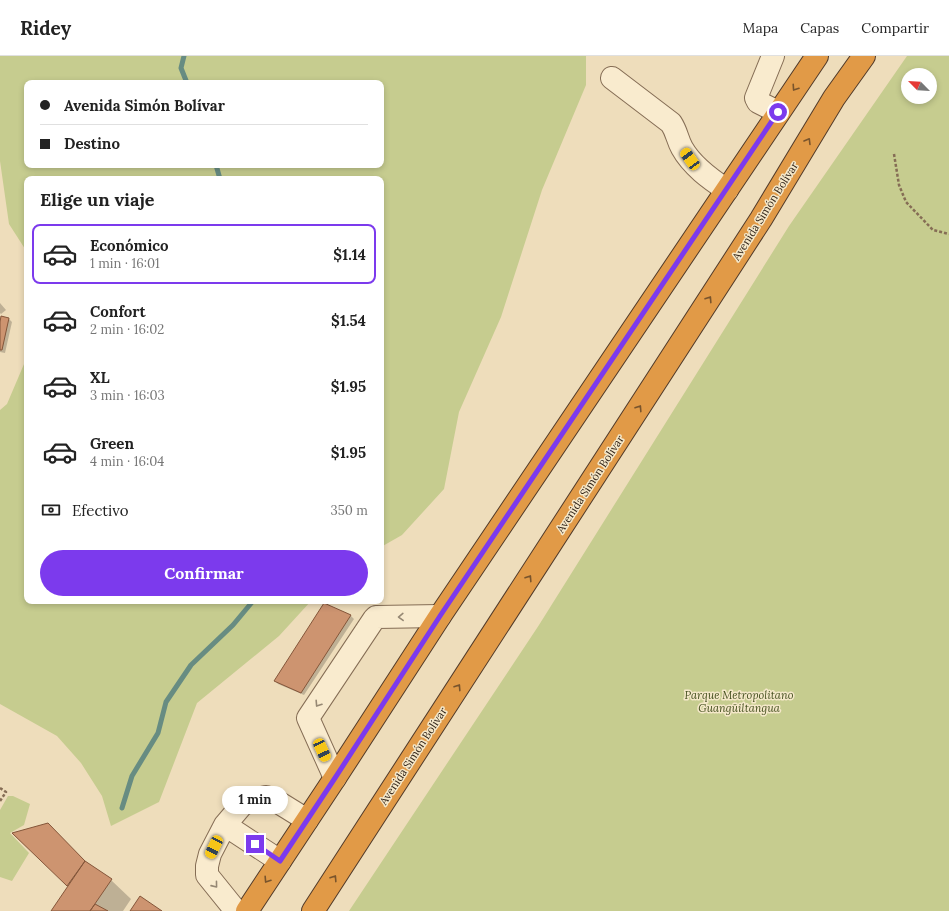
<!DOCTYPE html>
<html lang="es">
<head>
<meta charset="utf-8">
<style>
	body { margin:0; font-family:Lora,serif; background:#f6f6f6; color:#222; height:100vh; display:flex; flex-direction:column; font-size:15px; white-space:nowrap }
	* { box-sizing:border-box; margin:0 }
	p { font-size:13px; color:#767676 }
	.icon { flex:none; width:22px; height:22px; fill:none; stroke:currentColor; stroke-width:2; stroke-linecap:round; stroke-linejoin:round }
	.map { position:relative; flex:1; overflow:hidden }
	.side { position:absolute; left:24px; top:120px; width:360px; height:428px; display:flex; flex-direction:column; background:#fff; border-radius:8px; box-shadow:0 2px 6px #0003 }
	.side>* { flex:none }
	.top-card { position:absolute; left:24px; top:24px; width:360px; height:88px; border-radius:8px; box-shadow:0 2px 6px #0003; display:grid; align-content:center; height:88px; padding:0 16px; background:#fff }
	.needle { width:26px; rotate:294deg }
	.tools { position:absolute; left:901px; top:12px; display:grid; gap:8px }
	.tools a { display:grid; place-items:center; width:36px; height:36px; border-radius:50%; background:#fff; box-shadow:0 2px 6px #0003; font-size:20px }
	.end { position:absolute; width:18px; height:18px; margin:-9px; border:5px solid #7c3aed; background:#fff; box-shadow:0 0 0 2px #fff }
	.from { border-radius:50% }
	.bubble { position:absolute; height:28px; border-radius:14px; background:#fff; box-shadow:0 2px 6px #0003; font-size:13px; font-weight:700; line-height:28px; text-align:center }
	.car { position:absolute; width:12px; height:24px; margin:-12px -6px; border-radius:5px; box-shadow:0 0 3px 1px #0007; background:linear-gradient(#f5c518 24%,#345 0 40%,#f5c518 0 76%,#345 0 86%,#f5c518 0) }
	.top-card b { display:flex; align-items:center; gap:14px; height:38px; font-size:15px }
	.top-card b+b { border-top:1px solid #e0e0e0 }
	.top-card i { width:10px; height:10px; background:#222 }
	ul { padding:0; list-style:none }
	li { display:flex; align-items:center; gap:12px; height:60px; margin:0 8px 6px; padding:0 8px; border:2px solid transparent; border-radius:8px }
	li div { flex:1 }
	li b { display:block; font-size:15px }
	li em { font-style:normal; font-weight:700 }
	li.on { border-color:#7c3aed }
	li>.icon { width:36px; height:36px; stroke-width:1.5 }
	h2 { padding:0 16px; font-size:18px; line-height:48px }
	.pay { display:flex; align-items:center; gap:10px; height:44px; padding:0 16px; font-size:15px }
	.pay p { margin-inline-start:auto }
	.button { display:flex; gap:8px; margin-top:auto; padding:8px 16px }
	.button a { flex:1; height:46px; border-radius:24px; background:#7c3aed; color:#fff; font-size:16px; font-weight:700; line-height:46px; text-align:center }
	header { display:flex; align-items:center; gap:24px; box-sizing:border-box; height:56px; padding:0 20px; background:#fff; border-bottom:1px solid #e0e0e0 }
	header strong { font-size:19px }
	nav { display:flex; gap:22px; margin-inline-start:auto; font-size:14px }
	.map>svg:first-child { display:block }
	.green { fill:#c6cc8f; fill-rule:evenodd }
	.shadow { fill:#0003 }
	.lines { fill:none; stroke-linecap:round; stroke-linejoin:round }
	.stream { stroke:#678c82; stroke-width:5 }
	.building { fill:#cd9470; stroke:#84563a }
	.minor-casing { stroke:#856d55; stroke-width:24 }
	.highway-casing { stroke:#523b2a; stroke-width:24 }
	.path { stroke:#856d55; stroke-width:2.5; stroke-dasharray:3 2; stroke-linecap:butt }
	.minor { stroke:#f9ebce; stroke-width:22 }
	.highway { stroke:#e19a47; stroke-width:22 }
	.oneway { stroke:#79542c }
	.oneway2 { stroke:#968874 }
	.route { stroke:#7c3aed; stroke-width:5 }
	.labels { text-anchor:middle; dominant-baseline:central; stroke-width:3; stroke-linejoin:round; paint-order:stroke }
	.street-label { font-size:11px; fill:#34261a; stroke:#f5e8ca }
	.park-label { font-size:11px; font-style:italic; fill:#465120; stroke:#f5e8ca }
</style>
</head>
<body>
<header>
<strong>Ridey</strong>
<nav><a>Mapa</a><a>Capas</a><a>Compartir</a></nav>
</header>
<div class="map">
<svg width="949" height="855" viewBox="0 0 949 855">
	<rect width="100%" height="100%" fill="#edb"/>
	<path class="green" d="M0,0H586V29L542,134L501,261L459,356L444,433L402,479L381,491V123H27V196L9,168L0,105ZM27,27H381V109H27Z
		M907,0H949V855H349L539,569L789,170ZM908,19H930V41H908Z
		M27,301V545H311L279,580L197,647L159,746L111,770L102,740L81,707L57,680L0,648V354L7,348Z
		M8,740H13L30,748L24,769L10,777L29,797L12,825L0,821V754Z"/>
	<path class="shadow" d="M0,247L6,254L1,258L0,257Z
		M2,261L9,263L12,266L5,297L0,296V270Z
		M324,549L351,560L354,563L304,639L278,628L275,625Z
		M48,768L85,806L111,824L131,843L123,855H52L69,830L20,784Z"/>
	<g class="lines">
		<path class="stream" d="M184,0L181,12L187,27
			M216,109L220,123
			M122,752L132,720L158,677L166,646L191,609L233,569L253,545"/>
	</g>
	<path class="building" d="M1,260L9,262L2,294H0V266Z
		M324,547L351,559L301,637L274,625Z
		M48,767L85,805L67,830L12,777Z
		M85,805L112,823L90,855H51Z
		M140,840L162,855H130Z
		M95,848L108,855H90Z"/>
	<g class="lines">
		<defs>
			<path id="minor" d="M773,0L756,42L758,46L778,56
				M612,22L671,67C677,76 677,83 682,92C692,110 710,123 727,134
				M335,722L308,662L374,563L376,561L440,560
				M225,769L280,805
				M236,855L207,819V810L210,798L225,769L242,749L251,744L266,741L273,743L307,764"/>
			<path id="highway" d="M247,855L335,722L440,560L817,0
				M313,855L761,163L834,42L864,0"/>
		</defs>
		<use href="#minor" class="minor-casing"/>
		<use href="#highway" class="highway-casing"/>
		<path class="path" d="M894,98L899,129L906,146L933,174L949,178
			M0,732L6,736L0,745"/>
		<use href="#minor" class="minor"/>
		<use href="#highway" class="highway"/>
	</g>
	<defs><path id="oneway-chevron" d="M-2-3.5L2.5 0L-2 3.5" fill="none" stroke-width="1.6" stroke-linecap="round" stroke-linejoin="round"/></defs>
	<g class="oneway">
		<use href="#oneway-chevron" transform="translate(795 32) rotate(124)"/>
		<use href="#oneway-chevron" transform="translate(808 85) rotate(-59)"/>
		<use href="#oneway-chevron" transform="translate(709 243) rotate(-57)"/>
		<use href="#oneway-chevron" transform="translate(639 352) rotate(-57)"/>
		<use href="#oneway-chevron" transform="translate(529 522) rotate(-57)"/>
		<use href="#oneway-chevron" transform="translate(458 631) rotate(-57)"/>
		<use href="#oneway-chevron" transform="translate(334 822) rotate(-57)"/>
		<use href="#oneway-chevron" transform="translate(267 824) rotate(123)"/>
	</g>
	<g class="oneway2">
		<use href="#oneway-chevron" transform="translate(401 561) rotate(178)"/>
		<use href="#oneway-chevron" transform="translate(318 648) rotate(123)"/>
		<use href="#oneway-chevron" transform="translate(215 829) rotate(51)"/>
	</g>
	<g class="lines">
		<path class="route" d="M255,788L280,805L335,722L440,560L778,56"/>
	</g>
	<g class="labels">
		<g class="street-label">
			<text transform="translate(765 155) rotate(-58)">Avenida Simón Bolívar</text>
			<text transform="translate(590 428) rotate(-57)">Avenida Simón Bolívar</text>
			<text transform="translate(413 700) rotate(-57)">Avenida Simón Bolívar</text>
		</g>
		<g class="park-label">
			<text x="739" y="639">Parque Metropolitano<tspan x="739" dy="13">Guangüiltangua</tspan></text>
		</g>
	</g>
</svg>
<div class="tools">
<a><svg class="needle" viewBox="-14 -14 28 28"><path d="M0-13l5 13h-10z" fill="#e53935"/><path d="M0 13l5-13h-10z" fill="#767676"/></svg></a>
</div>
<i class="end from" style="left:778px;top:56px"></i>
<i class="end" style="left:255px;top:788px"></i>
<div class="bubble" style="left:222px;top:730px;width:66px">1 min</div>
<i class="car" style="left:690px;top:103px;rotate:324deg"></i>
<i class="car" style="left:322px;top:694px;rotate:155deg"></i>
<i class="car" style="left:214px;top:791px;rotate:206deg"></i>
<div class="top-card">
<b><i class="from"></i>Avenida Simón Bolívar</b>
<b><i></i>Destino</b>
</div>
<section class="side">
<h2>Elige un viaje</h2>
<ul>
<li class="on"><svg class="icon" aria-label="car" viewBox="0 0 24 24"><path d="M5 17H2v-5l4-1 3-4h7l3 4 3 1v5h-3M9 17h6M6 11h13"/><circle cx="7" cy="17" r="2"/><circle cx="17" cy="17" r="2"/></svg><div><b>Económico</b><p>1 min · 16:01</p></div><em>$1.14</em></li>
<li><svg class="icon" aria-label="car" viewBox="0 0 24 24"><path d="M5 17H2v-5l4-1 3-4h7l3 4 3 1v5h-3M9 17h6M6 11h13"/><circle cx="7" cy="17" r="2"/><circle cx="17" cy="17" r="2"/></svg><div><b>Confort</b><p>2 min · 16:02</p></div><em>$1.54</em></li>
<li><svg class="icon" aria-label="car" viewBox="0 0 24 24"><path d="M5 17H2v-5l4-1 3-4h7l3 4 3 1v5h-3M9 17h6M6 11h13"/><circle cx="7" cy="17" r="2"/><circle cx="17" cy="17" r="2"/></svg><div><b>XL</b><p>3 min · 16:03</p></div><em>$1.95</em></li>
<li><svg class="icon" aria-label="car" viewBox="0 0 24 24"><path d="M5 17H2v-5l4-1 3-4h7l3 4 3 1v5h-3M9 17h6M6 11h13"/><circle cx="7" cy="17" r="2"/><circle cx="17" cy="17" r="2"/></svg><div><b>Green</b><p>4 min · 16:04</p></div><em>$1.95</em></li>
</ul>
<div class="pay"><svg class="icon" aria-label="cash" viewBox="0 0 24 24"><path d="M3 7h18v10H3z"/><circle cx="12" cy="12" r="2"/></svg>Efectivo<p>350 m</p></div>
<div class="button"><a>Confirmar</a></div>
</section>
</div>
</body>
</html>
